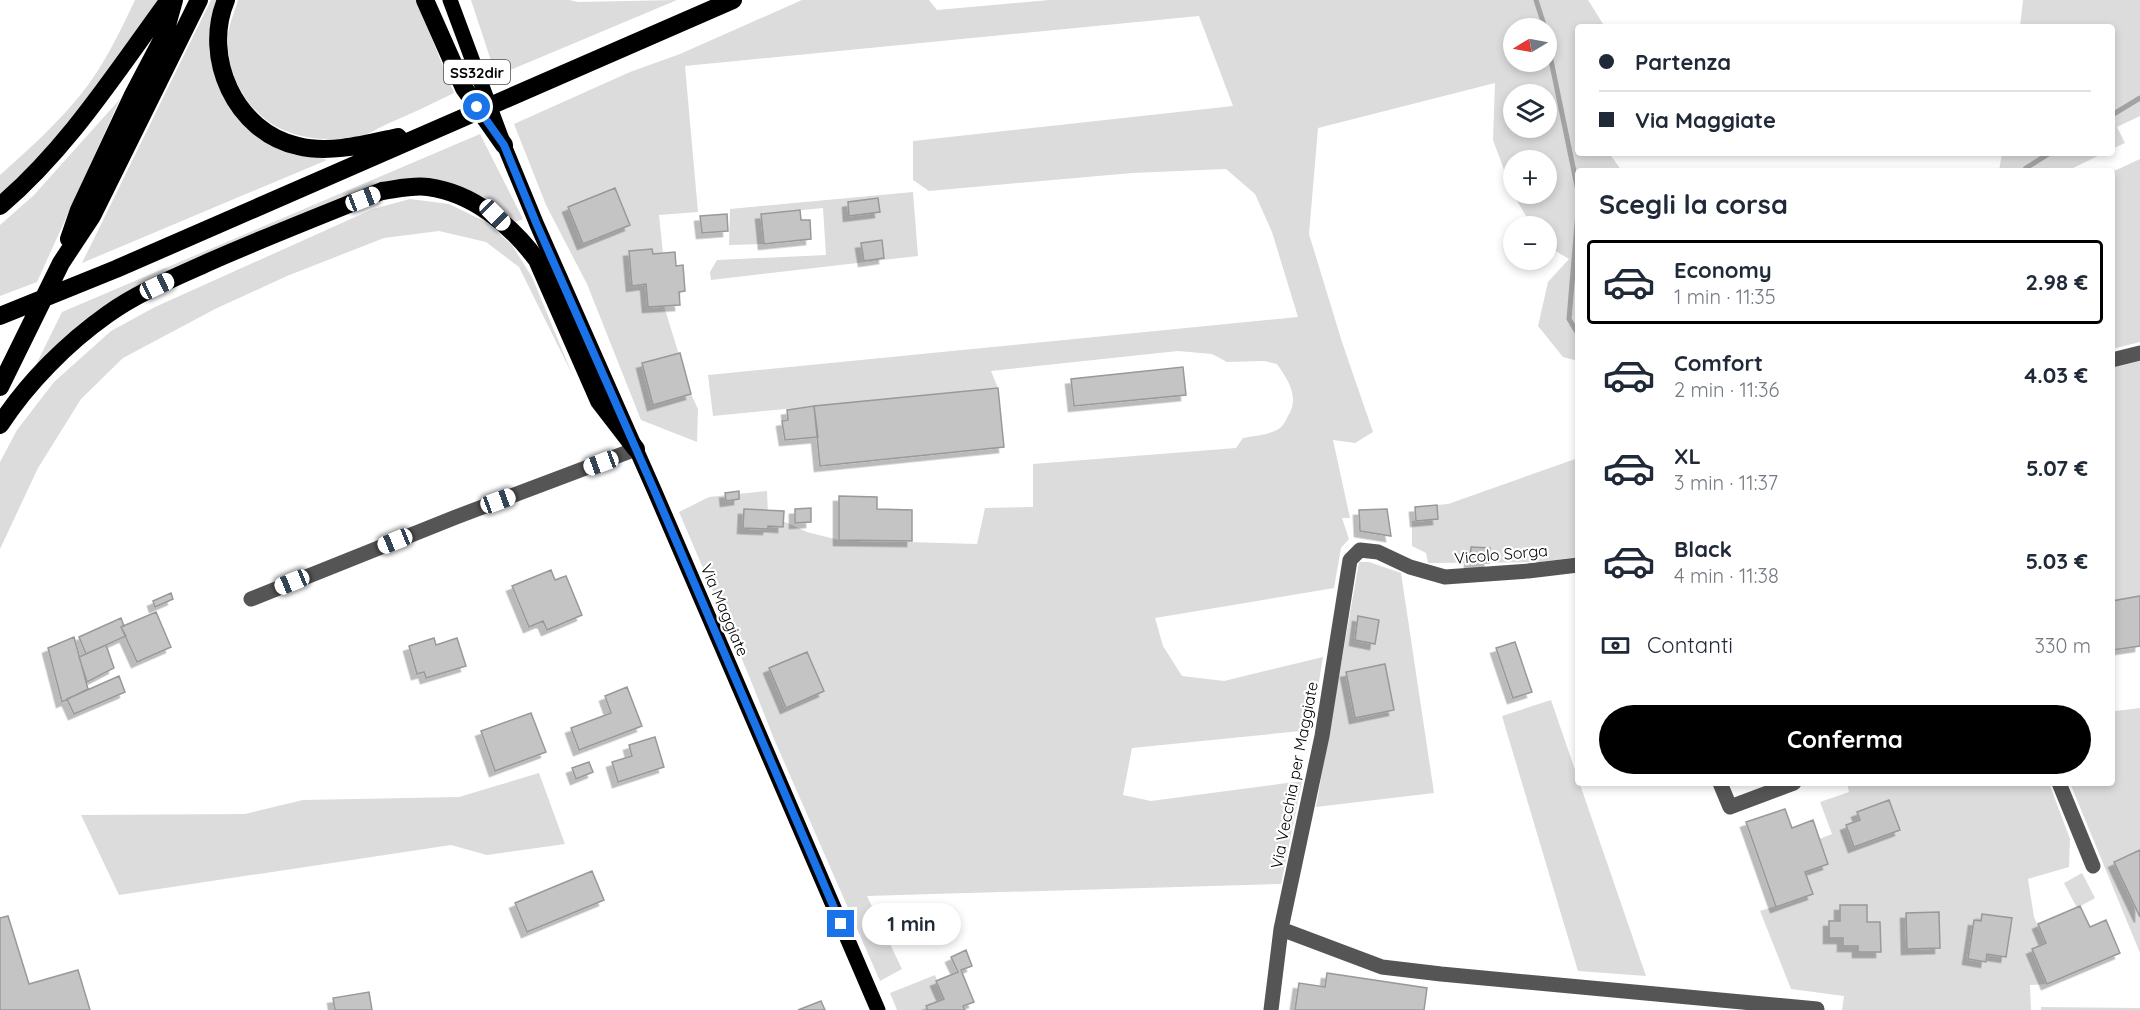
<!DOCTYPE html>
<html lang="it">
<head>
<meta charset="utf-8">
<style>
	body { margin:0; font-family:Quicksand,sans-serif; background:#f2f2f3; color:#1f2937; height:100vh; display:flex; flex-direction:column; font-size:22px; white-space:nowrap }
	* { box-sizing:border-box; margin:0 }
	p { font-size:20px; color:#747a83 }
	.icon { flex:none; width:33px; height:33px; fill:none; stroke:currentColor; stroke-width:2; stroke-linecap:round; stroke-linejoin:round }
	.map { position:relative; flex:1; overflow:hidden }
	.drawer { position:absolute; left:1575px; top:168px; width:540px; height:618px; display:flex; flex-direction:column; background:#fff; border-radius:6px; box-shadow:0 3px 9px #0003 }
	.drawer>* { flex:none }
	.banner { position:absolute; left:1575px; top:24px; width:540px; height:132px; border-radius:6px; box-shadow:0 3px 9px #0003; display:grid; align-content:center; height:132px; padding:0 24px; background:#fff }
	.needle { width:39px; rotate:260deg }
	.fabs { position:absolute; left:1503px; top:18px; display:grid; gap:12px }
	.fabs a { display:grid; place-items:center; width:54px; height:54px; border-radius:50%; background:#fff; box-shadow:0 3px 9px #0003; font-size:30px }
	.end { position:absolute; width:27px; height:27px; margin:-14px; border:8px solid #1a73e8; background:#fff; box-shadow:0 0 0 3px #fff }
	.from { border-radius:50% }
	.bubble { position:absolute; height:42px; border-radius:21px; background:#fff; box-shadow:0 3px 9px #0003; font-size:20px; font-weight:700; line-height:42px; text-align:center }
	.car { position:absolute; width:18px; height:36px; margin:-18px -9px; border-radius:8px; box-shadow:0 0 4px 2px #0007; background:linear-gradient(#fff 24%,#345 0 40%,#fff 0 76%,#345 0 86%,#fff 0) }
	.banner b { display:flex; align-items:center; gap:21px; height:57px; font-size:22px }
	.banner b+b { border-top:2px solid #e0e1e3 }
	.banner i { width:15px; height:15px; background:#1f2937 }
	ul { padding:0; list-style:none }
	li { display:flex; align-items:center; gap:18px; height:84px; margin:0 12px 9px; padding:0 12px; border:3px solid transparent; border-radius:6px }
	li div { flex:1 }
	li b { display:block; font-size:22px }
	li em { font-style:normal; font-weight:700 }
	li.on { border-color:#000 }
	li>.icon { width:54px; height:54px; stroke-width:1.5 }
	h2 { padding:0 24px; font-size:27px; line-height:72px }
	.pay { display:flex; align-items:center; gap:15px; height:66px; padding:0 24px; font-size:22px }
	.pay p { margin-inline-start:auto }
	.action { display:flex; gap:12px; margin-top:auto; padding:12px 24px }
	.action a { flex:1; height:69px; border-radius:36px; background:#000; color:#fff; font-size:24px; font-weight:700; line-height:69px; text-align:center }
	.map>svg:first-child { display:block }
	.green { fill:#dcdcdc; fill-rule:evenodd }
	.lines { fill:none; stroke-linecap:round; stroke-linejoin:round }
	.stream { stroke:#a3a3a3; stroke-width:5 }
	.building { fill:#c4c4c4; stroke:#999; stroke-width:1.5; filter:url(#shadow) }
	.minor { stroke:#555; stroke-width:15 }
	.major { stroke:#000; stroke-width:15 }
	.highway { stroke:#000; stroke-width:18 }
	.route { stroke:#1a73e8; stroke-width:8 }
	.labels { text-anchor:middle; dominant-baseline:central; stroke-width:4.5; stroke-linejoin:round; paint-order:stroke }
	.shield { fill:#fff; stroke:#4c4c4c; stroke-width:1.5 }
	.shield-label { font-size:15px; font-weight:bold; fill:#000 }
	.street-label { font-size:16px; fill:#000; stroke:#fff }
</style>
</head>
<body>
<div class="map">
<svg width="2140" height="1010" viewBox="0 0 2140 1010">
	<defs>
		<filter id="shadow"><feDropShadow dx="-5.5" dy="5.5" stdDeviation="0" flood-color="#0004"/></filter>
	</defs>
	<rect width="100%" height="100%" fill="#fff"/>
	<path class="green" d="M135,0H163L63,133L0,199V175C28,150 58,123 82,93C104,65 120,32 135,0Z
		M211,0H217C202,41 211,83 239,116C246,125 255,137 265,142C285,152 307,152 327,160L82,263Z
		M238,0H416L454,93C432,104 410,114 387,124C378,128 368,135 358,137C335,141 308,140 286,131C249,117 225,74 228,35C229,24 235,11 238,0Z
		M471,0H569L578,2L677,0L496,76Z
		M802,0H929L937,10L1049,0H1588L1605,27H1578V153H1609L1622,171H1578V361L1563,357L1538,326L1548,282L1569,259L1547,246L1546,226H1532L1513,194L1493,140L1495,83L1318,128L1309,234L1342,342L1373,432L1355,443L1333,440L1350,518H1342L1349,539L1341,548L1334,588L1155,618L1163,646L1182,676L1224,681L1323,657L1311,730L1132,748L1123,795L1151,801L1302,781L1281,884L867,896L902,969L880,981L774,739L749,676L679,512L709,497L767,491L768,514L807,532L839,540L977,544L985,508L1033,507V464L1236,448L1243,438C1254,436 1270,435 1280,428C1283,426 1286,420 1288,416C1300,397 1288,380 1277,364L1264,361L1227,362L1212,354L1178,351L991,371L998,388L713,416L708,375L1298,317L1272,232L1255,194L1226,169L1132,173L929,191L913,180V141L1233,106L1199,16L685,66L698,212L659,215L663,253L653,254L652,249L629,251L632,285L646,284L649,307L664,306L691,394L698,409L697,442L641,420L587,284L546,205L514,124L630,72L680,54ZM1514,28H1546V62H1514ZM1514,94H1546V128H1514ZM1514,160H1546V194H1514Z
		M2023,0H2140V116L2117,127L2125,143L2112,149V27H2020Z
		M120,99L37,282L0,296V225L34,195Z
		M480,134L523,219L516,222L492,201L455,184L423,180L143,287L28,381L62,312Z
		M2002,153H2104L2067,171H2054L2053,169L2050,171H1999Z
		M2140,159V342L2112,349V172Z
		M913,192L918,256L711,280L710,272L717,260L826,255L823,208L761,214L764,244L729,245L730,209Z
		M410,199L449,204L486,222L512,245L532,277L573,376L519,267L486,242L439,231L384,238L287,276L215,309L123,358L81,399L38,468L0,549V462L17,430L54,382L111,331L155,307L373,209Z
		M2140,361V596L2112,601V368Z
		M1578,458V557L1540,562L1428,563L1426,553L1412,546V521L1438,519L1437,505L1448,504Z
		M1359,562H1369L1401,573L1434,793L1316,807Z
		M1551,700L1646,976L1578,971L1502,716Z
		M2112,703L2115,711L2140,708V953L2070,783H2112Z
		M539,773L565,844L487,855L451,845L119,895L81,815L245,814L303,800L459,797Z
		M1847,783H2049L2070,839L2069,867L2028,879L2034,917L2046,943L2032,949L2047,984L2030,985L2031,1010H1842L1844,996L1791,989L1760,911L1813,894L1805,872L1828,864L1819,839L1832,834L1820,802L1849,792Z
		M2082,873L2095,898L2077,908L2064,883Z
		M935,975L944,999L926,1006L928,1010H897L890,993Z
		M2041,1007L2140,1008V1010H2041Z"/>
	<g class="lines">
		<path class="stream" d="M1536,0L1545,28
			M1546,36L1578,191
			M2112,115L2140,98
			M2024,171L2026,168L2050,153
			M1578,212L1569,319L1578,334"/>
	</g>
	<path class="building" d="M615,188L630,225L583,244L568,207Z
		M878,198L880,212L849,216L848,202Z
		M800,210L801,220H810L811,239L764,244L761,214Z
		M727,214L728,231L702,233L700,216Z
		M882,240L884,258L864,261L861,243Z
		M652,249L653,254L675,252L676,266L683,265L685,291L679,292L680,305L648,307L646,284L632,286L629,251Z
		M680,353L691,394L653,405L642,363Z
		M1183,367L1186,395L1074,406L1071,379Z
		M998,388L1004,447L820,466L814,406Z
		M814,406L818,437L785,440L782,421L788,420L787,410Z
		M739,491V499L726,501L725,493Z
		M839,496L877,497V509L912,510V541L839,540Z
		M1437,505L1438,519L1416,521L1415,507Z
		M811,508V522L795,523V509Z
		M744,509L784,511L783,527L768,526V529L743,528Z
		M1387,509L1391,536L1360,531L1359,510Z
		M1471,547L1490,548L1489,563L1470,562Z
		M551,570L555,580L566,576L582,615L547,630L543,621L529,627L512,586Z
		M171,593L173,599L155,607L153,601Z
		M2140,596V646L2113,650L2112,601Z
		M156,612L171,647L137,662L121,627Z
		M1358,616L1379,620L1375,644L1355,640Z
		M121,618L124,626L121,627L126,636L86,654L79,637Z
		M74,637L88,689L62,702L48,648Z
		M434,638L436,645L457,638L466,666L426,678L424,672L417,674L409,646Z
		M1515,642L1532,692L1513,698L1496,648Z
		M106,645L114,668L87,682L79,657Z
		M807,652L824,691L786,708L769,668Z
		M1385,664L1394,710L1355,718L1346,672Z
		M119,676L125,692L74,714L67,699Z
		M627,687L642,726L579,750L571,728L611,713L605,696Z
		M531,713L546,752L495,771L481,731Z
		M655,737L664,767L618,782L612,762L632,756L629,745Z
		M589,762L593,772L576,779L572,768Z
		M1889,800L1900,830L1854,847L1846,825L1860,820L1857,812Z
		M1785,809L1792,828L1813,820L1828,864L1805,872L1813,894L1776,907L1746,822Z
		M2140,850V917L2114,862Z
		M592,871L604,900L527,932L515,903Z
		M1840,905H1867V922H1880L1881,952H1858V946H1843V938H1829V921H1840Z
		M2080,906L2090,927L2106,920L2120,953L2047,984L2032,949L2046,943L2038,924Z
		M1939,912L1940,948L1907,949L1906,913Z
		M1982,914L2012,918L2006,957L1987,954L1986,962L1968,959L1974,920L1981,921Z
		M8,916L29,984L78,970L90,1010H0V918Z
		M966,950L972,966L961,970L974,1002L963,1006L965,1010H928L926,1006L944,999L936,981L958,972L951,957Z
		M1327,973L1427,988L1424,1010H1295L1299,983L1325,987Z
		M369,992L372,1010H335L333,998Z
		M821,1001L825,1010H798Z"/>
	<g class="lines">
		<path class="minor" d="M2112,360L2140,353
			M251,599L456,517L636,449
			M1720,783L1730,807L1794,783
			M2059,783L2093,866
			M1281,929L1382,967L1441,974L1817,1009
			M1271,1010L1281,929L1322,736L1350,560L1360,550L1378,552L1410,567L1445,577L1528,571L1578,565"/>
		<path class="major" d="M450,0L504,145L537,225L655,492L878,1010"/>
		<path class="highway" d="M226,0C202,57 235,132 298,146C330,154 366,144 398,137
			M425,0L464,88L504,145
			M0,206C69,147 116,72 169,0
			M69,239L79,210L132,97L164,36L174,0
			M0,316L116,269L733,0
			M0,387L61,263L92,216L199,0
			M0,425C27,383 67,343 108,314C139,292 174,278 209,262C266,237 324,214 382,191C397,189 413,185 428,187C473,193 511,225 537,260L599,401L636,449"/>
	</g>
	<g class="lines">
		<path class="route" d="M477,107L504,145L537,225L655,492L841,924"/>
	</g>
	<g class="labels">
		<rect class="shield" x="444" y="60" width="66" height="24" rx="4.5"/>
		<g class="shield-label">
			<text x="477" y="72">SS32dir</text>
		</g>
		<g class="street-label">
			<text transform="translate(1501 554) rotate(-5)">Vicolo Sorga</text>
			<text transform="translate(725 610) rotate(67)">Via Maggiate</text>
			<text transform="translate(1294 775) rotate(-79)">Via Vecchia per Maggiate</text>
		</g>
	</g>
</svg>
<div class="fabs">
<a><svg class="needle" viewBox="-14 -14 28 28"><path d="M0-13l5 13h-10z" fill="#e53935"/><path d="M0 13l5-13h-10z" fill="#747a83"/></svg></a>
<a><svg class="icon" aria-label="layers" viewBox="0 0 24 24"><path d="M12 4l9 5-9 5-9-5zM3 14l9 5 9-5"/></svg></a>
<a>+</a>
<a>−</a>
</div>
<i class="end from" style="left:477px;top:107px"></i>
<i class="end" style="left:841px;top:924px"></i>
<div class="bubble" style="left:862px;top:903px;width:99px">1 min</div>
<i class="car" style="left:363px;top:199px;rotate:69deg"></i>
<i class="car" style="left:495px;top:215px;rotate:135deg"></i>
<i class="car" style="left:157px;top:286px;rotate:65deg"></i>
<i class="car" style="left:601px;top:463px;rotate:250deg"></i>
<i class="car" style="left:498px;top:501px;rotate:70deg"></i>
<i class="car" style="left:395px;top:541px;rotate:248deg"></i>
<i class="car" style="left:292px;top:582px;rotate:248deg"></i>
<div class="banner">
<b><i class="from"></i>Partenza</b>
<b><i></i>Via Maggiate</b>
</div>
<section class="drawer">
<h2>Scegli la corsa</h2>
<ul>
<li class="on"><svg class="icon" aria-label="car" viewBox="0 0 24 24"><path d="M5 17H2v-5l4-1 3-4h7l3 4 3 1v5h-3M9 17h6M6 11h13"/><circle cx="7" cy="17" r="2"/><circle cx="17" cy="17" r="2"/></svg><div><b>Economy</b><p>1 min · 11:35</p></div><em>2.98 €</em></li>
<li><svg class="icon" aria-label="car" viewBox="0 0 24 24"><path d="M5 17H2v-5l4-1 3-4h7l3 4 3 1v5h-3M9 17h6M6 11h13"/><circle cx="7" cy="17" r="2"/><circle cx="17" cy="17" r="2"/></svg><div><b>Comfort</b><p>2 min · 11:36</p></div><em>4.03 €</em></li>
<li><svg class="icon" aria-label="car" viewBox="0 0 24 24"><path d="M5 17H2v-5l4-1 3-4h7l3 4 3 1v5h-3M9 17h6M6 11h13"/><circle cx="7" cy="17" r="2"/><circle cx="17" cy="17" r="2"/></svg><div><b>XL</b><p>3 min · 11:37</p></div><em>5.07 €</em></li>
<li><svg class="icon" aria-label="car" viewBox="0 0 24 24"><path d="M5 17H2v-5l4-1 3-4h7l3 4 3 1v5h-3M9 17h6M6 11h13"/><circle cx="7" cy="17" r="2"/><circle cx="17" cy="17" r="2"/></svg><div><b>Black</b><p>4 min · 11:38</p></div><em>5.03 €</em></li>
</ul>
<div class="pay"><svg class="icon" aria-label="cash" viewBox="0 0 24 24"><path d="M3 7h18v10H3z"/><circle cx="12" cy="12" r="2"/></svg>Contanti<p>330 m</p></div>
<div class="action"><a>Conferma</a></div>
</section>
</div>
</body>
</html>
